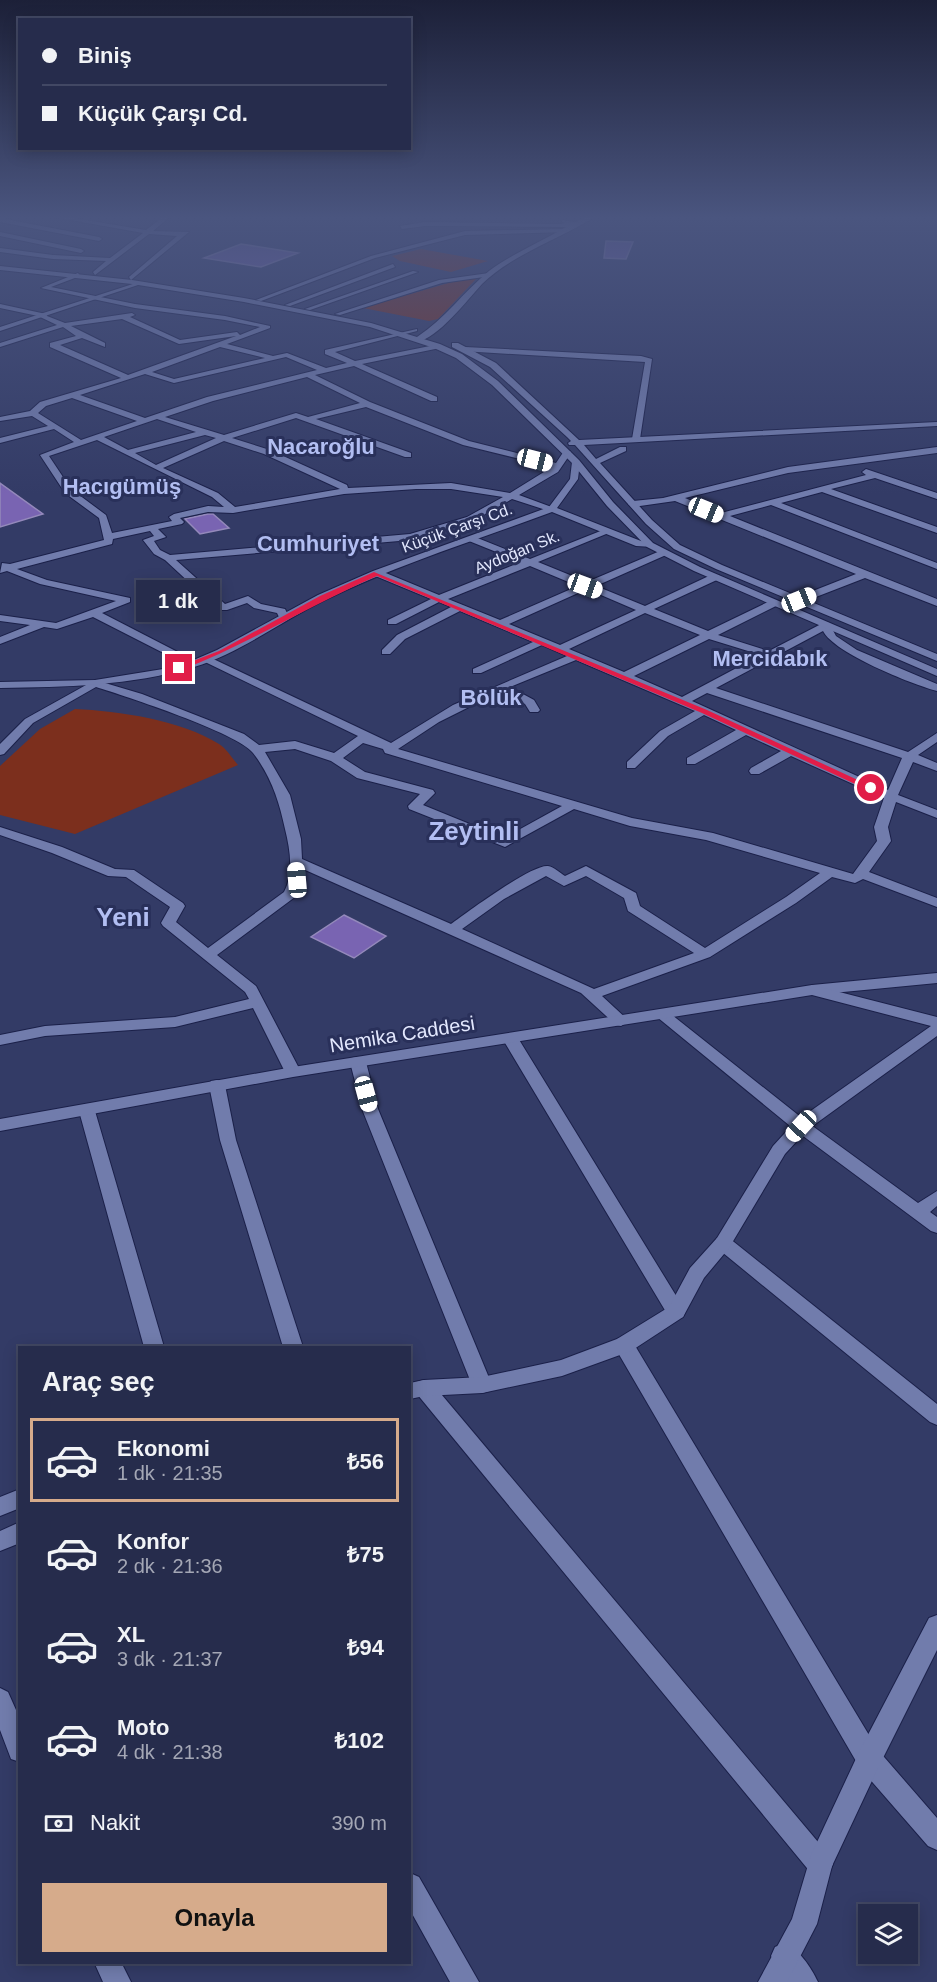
<!DOCTYPE html>
<html lang="tr">
<head>
<meta charset="utf-8">
<style>
	body { margin:0; font-family:Helvetica,sans-serif; background:#2e3453; color:#f1f3f6; height:100vh; display:flex; flex-direction:column; font-size:22px; white-space:nowrap }
	* { box-sizing:border-box; margin:0 }
	p { font-size:20px; color:#a4a7b5 }
	.icon { flex:none; width:33px; height:33px; fill:none; stroke:currentColor; stroke-width:2; stroke-linecap:round; stroke-linejoin:round }
	.map { position:relative; flex:1; overflow:hidden }
	.panel { position:absolute; left:18px; top:1346px; width:393px; height:618px; display:flex; flex-direction:column; background:#262c4c; border-radius:0px; box-shadow:0 3px 15px #0003,0 0 0 2px #424864 }
	.panel>* { flex:none }
	.hud { position:absolute; left:18px; top:18px; width:393px; height:132px; border-radius:0px; box-shadow:0 3px 15px #0003,0 0 0 2px #424864; display:grid; align-content:center; height:132px; padding:0 24px; background:#262c4c }
	.controls { position:absolute; left:858px; top:1904px; display:grid; gap:12px }
	.controls a { display:grid; place-items:center; width:60px; height:60px; border-radius:0px; background:#262c4c; box-shadow:0 3px 15px #0003,0 0 0 2px #424864; font-size:30px }
	.end { position:absolute; width:27px; height:27px; margin:-14px; border:8px solid #e11d48; background:#fff; box-shadow:0 0 0 3px #fff }
	.from { border-radius:50% }
	.bubble { position:absolute; height:42px; border-radius:0px; background:#262c4c; box-shadow:0 3px 15px #0003,0 0 0 2px #424864; font-size:20px; font-weight:800; line-height:42px; text-align:center }
	.car { position:absolute; width:18px; height:36px; margin:-18px -9px; border-radius:8px; box-shadow:0 0 4px 2px #0007; background:linear-gradient(#fff 24%,#345 0 40%,#fff 0 76%,#345 0 86%,#fff 0) }
	.hud b { display:flex; align-items:center; gap:21px; height:57px; font-size:22px }
	.hud b+b { border-top:2px solid #424864 }
	.hud i { width:15px; height:15px; background:#f1f3f6 }
	ul { padding:0; list-style:none }
	li { display:flex; align-items:center; gap:18px; height:84px; margin:0 12px 9px; padding:0 12px; border:3px solid transparent; border-radius:0px }
	li div { flex:1 }
	li b { display:block; font-size:22px }
	li em { font-style:normal; font-weight:800 }
	li.active { border-color:#d6ab8b }
	li>.icon { width:54px; height:54px; stroke-width:1.5 }
	h2 { padding:0 24px; font-size:27px; line-height:72px }
	.pay { display:flex; align-items:center; gap:15px; height:66px; padding:0 24px; font-size:22px }
	.pay p { margin-inline-start:auto }
	.cta { display:flex; gap:12px; margin-top:auto; padding:12px 24px }
	.cta a { flex:1; height:69px; border-radius:0px; background:#d6ab8b; color:#111; font-size:24px; font-weight:800; line-height:69px; text-align:center }
	.map>svg:first-child { display:block }
	.green { fill:#7c2f1d }
	.building { fill:#7964b2; stroke:#9489bb; stroke-width:1.5 }
	.lines { fill:none; stroke-linecap:round; stroke-linejoin:round }
	.minor-casing { stroke:#1b2049; stroke-width:2 }
	.tertiary-casing { stroke:#1b2049; stroke-width:2 }
	.secondary-casing { stroke:#1b2049; stroke-width:2 }
	.minor { fill:#717cac; fill-rule:evenodd }
	.tertiary { fill:#717cac; fill-rule:evenodd }
	.secondary { fill:#717cac; fill-rule:evenodd }
	.route { fill:#e11d48 }
	.labels { text-anchor:middle; dominant-baseline:central; stroke-width:6; stroke-linejoin:round; paint-order:stroke }
	.far-street-label { font-size:16px; fill:#e3e8fe; stroke:#29305a }
	.street-label { font-size:20px; fill:#e3e8fe; stroke:#29305a }
	.far-district-label { font-size:22px; font-weight:bold; fill:#b2bef2; stroke:#29305a }
	.district-label { font-size:26px; font-weight:bold; fill:#b2bef2; stroke:#29305a }
</style>
</head>
<body>
<div class="map">
<svg width="937" height="1982" viewBox="0 0 937 1982">
	<rect width="100%" height="100%" fill="#333b66"/>
	<path class="green" d="M421,249L488,261L451,272L400,261L392,256Z
		M462,279H476L438,319L429,321L363,308Z
		M75,709C119,711 181,720 219,744C226,748 232,758 238,765L75,834L0,815V766L40,729Z"/>
	<path class="building" d="M606,241L633,242L626,259L604,258Z
		M241,244L298,253L261,267L204,258Z
		M0,483L43,514L0,527Z
		M208,514H213L229,528L200,534L185,519Z
		M344,915L386,936L354,958L311,937Z"/>
	<g class="lines">
		<defs>
			<path id="minor" d="M48,216H61L146,230L164,216H171L153,231L189,232L131,280L129,277L177,236L149,234L95,275L93,272L106,261L53,259L0,252V248L53,255L110,258L143,233Z
				M0,218L99,237L102,239L99,241L0,222Z
				M564,229L566,232L465,235L375,258L261,301L256,300L371,256L465,231Z
				M0,232L81,249L84,251L81,253L0,236Z
				M393,264L395,267L290,306L285,305Z
				M413,271L418,272L310,310L305,309Z
				M78,273L80,276L51,287L135,304L225,316L270,326V328L227,344L273,356L287,353L326,368L347,363L325,354V350L417,329V331L335,352L355,361L440,344V348L362,364L437,397V401H431L354,366L315,375L370,402L469,441L556,463L564,451H570L571,453L558,472L519,495L557,509L552,512L512,499L473,521L411,540L176,560L225,604L248,596L261,604L285,609L289,617L284,620L280,619L277,613L254,608L247,603L227,610H219L165,560L154,554L143,540L154,536L150,531L113,539L112,544L17,569L47,580L130,598V602L102,613L197,662V666H189L93,617L57,629L44,627L0,644V637L30,625L0,621V615L56,623L116,601L40,584L7,571L0,573L2,563L10,564L104,540L99,518L65,493L40,455L74,442L54,429L0,443V438L48,426L32,416L0,421V417L30,411L40,402L121,378L50,347V343L76,336L63,327L0,347V343L57,325L38,316L0,308V304L46,314L47,316L65,323L132,313L135,315L130,317L180,340L237,332L240,335L260,327L225,320L135,308L41,288ZM122,319L179,344L236,336L128,375L60,345L82,338L105,347V343L71,326ZM220,347L265,358L174,379L152,372ZM286,357L317,370L207,397L145,418L80,395L145,374L174,383ZM307,377L360,403L308,417L296,413L224,435L165,417L213,401ZM72,398L137,421L81,440L38,413L46,406ZM366,407L463,445L552,467L510,493L451,483L348,488L347,485L270,450L232,438L296,418L405,457H411V453L316,419ZM157,419L196,432L128,450L104,437ZM205,435L216,438L156,465L135,453ZM97,440L212,497L224,507L208,506L174,514L169,517L172,521L112,533L106,515L71,489L49,456ZM224,441L264,454L340,489L235,507L218,493L163,468ZM416,489H451L503,497L467,517L410,534L170,555L160,550L154,541L166,537L158,529L182,524L184,522L180,518L208,512L233,513L344,494Z
				M489,273L491,276L442,283L340,315L335,314L439,280Z
				M465,347L641,356L652,359L640,439L636,441L632,439L645,362L462,351Z
				M937,447V453L788,473L685,498L721,513L866,475L862,472L866,469L937,493V499L875,478L831,489L937,527V533L822,492L781,503L937,563V569L771,505L730,516L937,599V606L865,578L803,602H795V598L856,574L675,501L633,507L628,504L633,501L663,498L788,467Z
				M603,530L611,532L538,562L587,582L660,551H666V555L596,586L645,606L711,575H719V579L654,609L708,631L770,601H778V605L718,635L769,651L825,622L829,623L836,636L857,650L937,684V691C911,684 834,653 823,631L716,688L908,752L937,733V742L918,755L937,763V771L913,762L898,795L937,810V818L896,802L888,827L891,841L869,872L937,898V907L863,879L855,883L832,877L796,903L710,957L602,996L629,1021L621,1026L616,1025L581,993L303,869L304,880L295,897L217,955L256,986L301,1072L299,1076H287L253,1008L175,1027L45,1036L0,1045V1035L45,1026L175,1017L249,999L245,992L163,926L161,923L170,907L126,877L108,876L52,853L0,835V827L62,847L115,869L134,870L183,903L185,906L176,922L208,948L284,892C294,873 290,849 285,829C279,801 271,776 253,753C238,733 125,696 96,687L33,723L4,754L0,755V744L25,719L95,680L142,694L244,734L259,745L295,741L334,753L358,736L203,661V657L207,656L391,743L453,705L567,656L542,645L481,673H473V669L533,642L460,611L405,639L390,654H382V650L397,635L451,607L439,602L396,624H388V620L431,599L373,575V571H381L439,595L521,562L469,541V537H475L530,559ZM530,566L578,586L500,620L448,599ZM587,589L636,610L560,645L509,624ZM645,613L700,635L624,672L569,649ZM709,639L761,655L682,697L634,676ZM576,660L695,711L660,731L627,762V768H635L668,736L704,715L736,730L687,758V764H695L746,735L781,751L751,768L749,771L751,774H759L791,756L884,798L874,827L877,841L853,874L713,833L632,818L398,749L439,722L501,691L525,704L530,712H538L540,710L534,700L510,687ZM707,693L902,758L888,790L692,701ZM363,743L383,749L385,753L562,806L504,838L423,805L435,793L433,790L365,772L343,758ZM295,749L331,761L357,778L420,794L408,806L409,809L505,847L574,809L630,826L706,840L820,873L786,897L705,948L640,906L636,893L586,866L565,876C560,873 554,867 548,866C532,864 466,913 451,924L302,859L301,839L290,795L265,752ZM546,876L564,886L586,876L624,898L628,911L694,953L594,989L462,929L504,899Z
				M662,1009L667,1011L807,1122L918,1203L937,1191V1206L930,1212L937,1217V1233L931,1231L795,1130L657,1017L654,1014Z
				M510,1033L518,1038L683,1307L685,1312L683,1317L676,1319L669,1317L502,1038Z
				M358,1057L364,1058L366,1062L378,1109L492,1385L489,1391L482,1393L475,1391L472,1385L362,1109L350,1062L352,1058Z
				M217,1080L223,1081L225,1085L236,1140L303,1347H283L220,1140L209,1085L211,1081Z
				M87,1105L93,1107L95,1111L164,1347H144L79,1111L81,1107Z
				M723,1236L729,1238L937,1404V1425L930,1422L717,1248L714,1243L717,1238Z
				M624,1337L631,1339L878,1750L937,1818V1850L928,1846L860,1768L617,1351L614,1345L617,1339Z
				M424,1380L431,1382L829,1855L833,1864L829,1873L820,1877L811,1873L417,1394L414,1388L417,1382Z
				M0,1688L8,1692L20,1719V1762L11,1759L0,1730Z
				M410,1873L419,1877L479,1982H450L410,1910Z
				M784,1943C799,1949 811,1967 818,1982H787L771,1956L775,1947Z
				M94,1962H121L131,1982H103Z"/>
			<path id="tertiary" d="M588,216H596C559,240 514,253 482,284C469,298 436,341 417,341V337C445,319 463,292 489,271C513,253 541,242 566,227L425,226L402,229L400,226L425,222L560,224L566,223L562,222V220L575,222Z
				M139,282L144,283L0,331V327Z
				M576,459L580,462L578,479L557,508L641,541L653,543V547L636,546L552,512C477,540 399,564 327,599C282,620 241,653 194,667C130,686 66,687 0,688V682L95,680L163,669L189,662L217,650L318,595L373,571L549,507L570,479L572,462Z
				M937,973V983L812,995L805,990L812,985Z
				M937,1615V1650L878,1768L832,1866L817,1924L787,1982H758L792,1919L811,1855L860,1750L929,1618Z"/>
			<path id="secondary" d="M0,266L132,280L244,298L371,323L440,344L462,354L498,381L579,460L613,502L653,543L700,567L937,669V676L694,571L647,547L607,506L573,464L492,385L456,358L434,348L370,327L244,302L132,284L0,270Z
				M452,343H458L496,363L579,440L937,422V426L584,445L596,459L620,447H626V451L600,463L652,520L680,545L722,565L937,654V661L716,569L674,549L646,524L575,445H569L568,443L571,441L567,437L490,367L452,347Z
				M812,985L937,1017V1036L807,1130L785,1154L729,1248L704,1278L683,1317L631,1351L562,1376L482,1393L424,1396L410,1399V1383L424,1380L482,1377L561,1360L617,1339L669,1307L690,1268L717,1238L773,1146L795,1122L931,1026L812,995L293,1077L0,1131V1119L293,1067Z
				M20,1489V1508L0,1516V1497Z
				M20,1522V1543L0,1551V1531Z"/>
		</defs>
		<use href="#minor" class="minor-casing"/>
		<use href="#tertiary" class="tertiary-casing"/>
		<use href="#secondary" class="secondary-casing"/>
		<use href="#minor" class="minor"/>
		<use href="#tertiary" class="tertiary"/>
		<use href="#secondary" class="secondary"/>
	</g>
	<linearGradient id="sky" x2="0" y2="1"><stop stop-color="#1c2038"/><stop offset="0.44" stop-color="#4a557f"/><stop offset="1" stop-color="#4a557f" stop-opacity="0"/></linearGradient>
	<rect width="937" height="494" fill="url(#sky)"/>
	<path class="route" d="M374,572L707,710L875,788L868,790L702,713L377,576C310,605 249,644 181,670L175,668L219,651L320,596Z"/>
	<g class="labels">
		<g class="far-street-label">
			<text transform="translate(457 528) rotate(-20)">Küçük Çarşı Cd.</text>
			<text transform="translate(517 552) rotate(-22)">Aydoğan Sk.</text>
		</g>
		<g class="street-label">
			<text transform="translate(402 1034) rotate(-9)">Nemika Caddesi</text>
		</g>
		<g class="far-district-label">
			<text x="321" y="446">Nacaroğlu</text>
			<text x="122" y="486">Hacıgümüş</text>
			<text x="318" y="543">Cumhuriyet</text>
			<text x="770" y="658">Mercidabık</text>
			<text x="491" y="697">Bölük</text>
		</g>
		<g class="district-label">
			<text x="474" y="831">Zeytinli</text>
			<text x="123" y="917">Yeni</text>
		</g>
	</g>
</svg>
<div class="controls">
<a><svg class="icon" aria-label="layers" viewBox="0 0 24 24"><path d="M12 4l9 5-9 5-9-5zM3 14l9 5 9-5"/></svg></a>
</div>
<i class="end from" style="left:871px;top:788px"></i>
<i class="end" style="left:179px;top:668px"></i>
<div class="bubble" style="left:136px;top:580px;width:84px">1 dk</div>
<i class="car" style="left:535px;top:460px;rotate:104deg"></i>
<i class="car" style="left:706px;top:510px;rotate:112deg"></i>
<i class="car" style="left:585px;top:586px;rotate:110deg"></i>
<i class="car" style="left:799px;top:600px;rotate:68deg"></i>
<i class="car" style="left:297px;top:880px;rotate:355deg"></i>
<i class="car" style="left:366px;top:1094px;rotate:165deg"></i>
<i class="car" style="left:801px;top:1126px;rotate:223deg"></i>
<div class="hud">
<b><i class="from"></i>Biniş</b>
<b><i></i>Küçük Çarşı Cd.</b>
</div>
<section class="panel">
<h2>Araç seç</h2>
<ul>
<li class="active"><svg class="icon" aria-label="car" viewBox="0 0 24 24"><path d="M5 17H2v-5l4-1 3-4h7l3 4 3 1v5h-3M9 17h6M6 11h13"/><circle cx="7" cy="17" r="2"/><circle cx="17" cy="17" r="2"/></svg><div><b>Ekonomi</b><p>1 dk · 21:35</p></div><em>₺56</em></li>
<li><svg class="icon" aria-label="car" viewBox="0 0 24 24"><path d="M5 17H2v-5l4-1 3-4h7l3 4 3 1v5h-3M9 17h6M6 11h13"/><circle cx="7" cy="17" r="2"/><circle cx="17" cy="17" r="2"/></svg><div><b>Konfor</b><p>2 dk · 21:36</p></div><em>₺75</em></li>
<li><svg class="icon" aria-label="car" viewBox="0 0 24 24"><path d="M5 17H2v-5l4-1 3-4h7l3 4 3 1v5h-3M9 17h6M6 11h13"/><circle cx="7" cy="17" r="2"/><circle cx="17" cy="17" r="2"/></svg><div><b>XL</b><p>3 dk · 21:37</p></div><em>₺94</em></li>
<li><svg class="icon" aria-label="car" viewBox="0 0 24 24"><path d="M5 17H2v-5l4-1 3-4h7l3 4 3 1v5h-3M9 17h6M6 11h13"/><circle cx="7" cy="17" r="2"/><circle cx="17" cy="17" r="2"/></svg><div><b>Moto</b><p>4 dk · 21:38</p></div><em>₺102</em></li>
</ul>
<div class="pay"><svg class="icon" aria-label="cash" viewBox="0 0 24 24"><path d="M3 7h18v10H3z"/><circle cx="12" cy="12" r="2"/></svg>Nakit<p>390 m</p></div>
<div class="cta"><a>Onayla</a></div>
</section>
</div>
</body>
</html>
